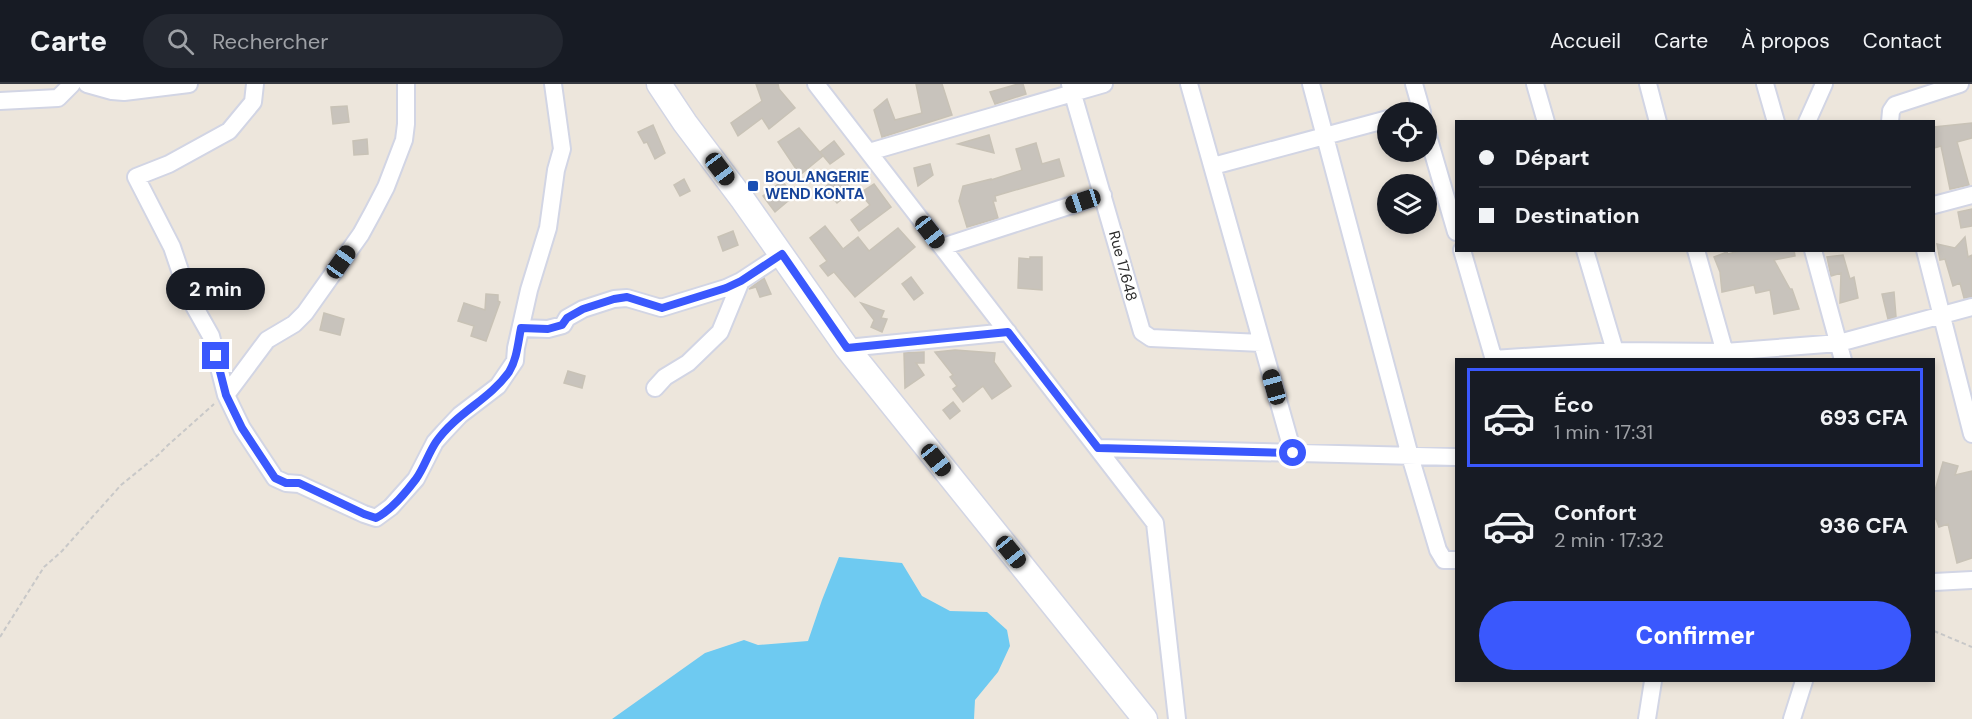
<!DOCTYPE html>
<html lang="fr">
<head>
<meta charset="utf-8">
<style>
	body { margin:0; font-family:"DM Sans",sans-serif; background:#242831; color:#f1f3f6; height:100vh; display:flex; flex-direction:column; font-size:22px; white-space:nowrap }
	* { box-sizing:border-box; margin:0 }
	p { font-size:20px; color:#9ea1a6 }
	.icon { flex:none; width:33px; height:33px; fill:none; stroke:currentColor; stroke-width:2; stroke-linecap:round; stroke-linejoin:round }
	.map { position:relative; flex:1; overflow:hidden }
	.drawer { position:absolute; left:1455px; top:274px; width:480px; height:324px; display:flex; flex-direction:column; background:#171b24; border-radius:0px; box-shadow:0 3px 9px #0003 }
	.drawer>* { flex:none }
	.guide { position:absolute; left:1455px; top:36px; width:480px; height:132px; border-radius:0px; box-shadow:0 3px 9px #0003; display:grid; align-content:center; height:132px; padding:0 24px; background:#171b24 }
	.tools { position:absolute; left:1377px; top:18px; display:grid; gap:12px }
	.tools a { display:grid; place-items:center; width:60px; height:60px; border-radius:50%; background:#171b24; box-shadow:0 3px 9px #0003; font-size:30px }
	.end { position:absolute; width:27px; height:27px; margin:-14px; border:8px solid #3a58fd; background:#fff; box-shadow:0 0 0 3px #fff }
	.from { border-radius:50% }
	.bubble { position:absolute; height:42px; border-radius:21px; background:#171b24; box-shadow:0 3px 9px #0003; font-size:20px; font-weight:800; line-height:42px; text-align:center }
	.car { position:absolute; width:18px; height:36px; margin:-18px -9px; border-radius:8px; box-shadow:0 0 4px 2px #0007; background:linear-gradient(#222 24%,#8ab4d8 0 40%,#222 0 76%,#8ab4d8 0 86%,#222 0) }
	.guide b { display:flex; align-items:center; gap:21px; height:57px; font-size:22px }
	.guide b+b { border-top:2px solid #363941 }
	.guide i { width:15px; height:15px; background:#f1f3f6 }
	ul { padding:10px 0 0; list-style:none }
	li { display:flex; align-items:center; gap:18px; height:99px; margin:0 12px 9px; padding:0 12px; border:3px solid transparent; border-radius:0px }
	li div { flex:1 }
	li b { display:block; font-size:22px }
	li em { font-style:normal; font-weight:800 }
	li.selected { border-color:#3a58fd }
	li>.icon { width:54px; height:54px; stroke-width:1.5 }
	.action { display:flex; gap:12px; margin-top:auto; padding:12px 24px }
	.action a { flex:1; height:69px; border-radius:36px; background:#3a58fd; color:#fff; font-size:24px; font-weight:800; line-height:69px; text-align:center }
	header { display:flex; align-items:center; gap:36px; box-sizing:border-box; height:84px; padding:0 30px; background:#171b24; border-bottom:2px solid #363941 }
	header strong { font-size:28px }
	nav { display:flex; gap:33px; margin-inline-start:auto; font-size:21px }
	.search { width:420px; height:54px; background:#242831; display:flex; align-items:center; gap:15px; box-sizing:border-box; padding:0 21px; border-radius:33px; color:#9ea1a6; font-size:22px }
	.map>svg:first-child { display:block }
	.water { fill:#6ecaf1 }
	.building { fill:#c8c3bc; stroke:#c8c2b6; stroke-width:1.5 }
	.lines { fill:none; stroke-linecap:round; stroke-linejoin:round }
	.street-casing { stroke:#d2d5e4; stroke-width:20 }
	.secondary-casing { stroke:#d2d5e4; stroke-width:27 }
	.path { stroke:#c8c8c8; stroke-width:2; stroke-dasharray:4.5 3; stroke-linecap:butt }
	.street { stroke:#fff; stroke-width:16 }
	.secondary { stroke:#fff; stroke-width:24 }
	.route { stroke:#3a58fd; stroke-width:8 }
	.transit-dot { fill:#1a4fb4; stroke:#fff; stroke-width:2 }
	.labels { text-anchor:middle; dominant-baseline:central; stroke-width:4.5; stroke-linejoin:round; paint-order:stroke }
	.transit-label { font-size:15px; font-weight:bold; fill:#164399; stroke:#fff; text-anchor:start }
	.street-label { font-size:15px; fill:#2b2b2b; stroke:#fff }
</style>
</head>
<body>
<header>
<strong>Carte</strong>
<div class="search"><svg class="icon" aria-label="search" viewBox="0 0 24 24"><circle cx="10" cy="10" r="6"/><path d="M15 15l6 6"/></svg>Rechercher</div>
<nav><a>Accueil</a><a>Carte</a><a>À propos</a><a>Contact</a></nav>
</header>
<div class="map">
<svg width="1972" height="635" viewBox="0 0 1972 635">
	<rect width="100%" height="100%" fill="#ede6dc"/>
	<path class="water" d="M839,473L902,479L922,512L950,527L987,528L1007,546L1010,562L998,588L975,616L974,635H612L705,569L744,556L758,561L808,557L822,516Z"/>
	<path class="building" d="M756,0H778L779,5L795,24L769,45L762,34L738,52L731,39L762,17Z
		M916,0H942L952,31L882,53L874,26L887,15L895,36L922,29Z
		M1018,0H1023L1026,10L995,20L990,8Z
		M347,22L349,38L333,40L331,23Z
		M1972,39V54L1957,58L1969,101L1950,105L1941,62L1934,64V43Z
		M653,41L665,69L655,75L647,58L644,59L638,48Z
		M799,44L823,72L800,91L778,58Z
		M989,51L994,69L958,60Z
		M367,55L368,70L354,71L353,57Z
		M834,57L844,70L830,80L820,68Z
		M1036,59L1042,80L1059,75L1064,92L995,112L996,117H993L998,134L967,143L959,117L963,102L991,95V96L1022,86L1016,65Z
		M930,80L933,91L918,102L914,84Z
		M840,91L852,106L837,119L824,104Z
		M684,95L690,107L680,112L674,101Z
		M782,97L794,112L775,128L763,112Z
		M874,100L891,123L859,147L851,136L870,121L860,109Z
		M1972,125V142L1961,144L1958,128Z
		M825,142L843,165L858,153L869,167L898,144L915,163L855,213L834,188L828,192L820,182L827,177L810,154Z
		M733,147L738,161L723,167L718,153Z
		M1965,153L1968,173L1972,171V213L1964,214L1960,199L1953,202L1945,175L1940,176L1937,160L1955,164Z
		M1743,166H1794L1795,172L1774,176L1790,205H1792L1799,225L1774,230L1770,206L1756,209L1754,201L1722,208L1720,188L1714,173L1727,168L1728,170Z
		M1843,171L1850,195L1854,193L1858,214L1840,219L1841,189L1831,192L1827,173Z
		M1030,173H1042V206L1018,204L1019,174L1030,175Z
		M911,193L923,209L914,216L902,200Z
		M764,194L771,210L760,213L756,203L749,205Z
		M1894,208L1896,233L1888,235L1882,210Z
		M486,210L498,211V217L500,218L486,257L471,252L474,242L458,237L464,219L485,226Z
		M861,219L884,227L881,234L887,235L882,248L871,243L874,236Z
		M324,229L344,235L340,251L320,246Z
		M955,266L995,269L994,278L1011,302L992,315L983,302L963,318L953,305L957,302L950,293L953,291L935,268Z
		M924,268V279H916L924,291L905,304L904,269Z
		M568,287L585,292L582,304L564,299Z
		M953,318L960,327L950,335L943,326Z
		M1943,378L1958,382L1955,391L1972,387V474L1957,479L1948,440L1939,443L1936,435H1934V410Z"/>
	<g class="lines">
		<defs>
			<path id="street" d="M87,0L112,7L124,8L189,0
				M255,0L253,18L229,47L169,80L136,93L172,163L189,213L211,252L226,311L242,344L275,394L286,399L299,400L364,430L376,434L391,423L416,395L435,358L444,348L460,331L498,302L515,277L516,264L529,206L548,144L556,86L562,65L553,0
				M816,0L1155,439L1177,635
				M1070,0L1142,248L1151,254L1262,259
				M1189,0L1293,369
				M1311,0L1410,372L1438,466L1444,476H1456
				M1414,0L1422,28
				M1535,0L1546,38
				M1648,0L1658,38
				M1765,0L1776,38
				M0,17L58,14L72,0
				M1807,38L1824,0
				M1890,38L1891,27L1895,21L1960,0
				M1426,45L1456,148
				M869,68L1104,0
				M1213,82L1388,35
				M1934,121L1972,111
				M942,163L1103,111
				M1462,166L1494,276
				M1585,166L1615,267
				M1696,166L1727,276
				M1813,166L1843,276
				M1925,166L1972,350
				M521,244L548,245L563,241L567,234L583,225L614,215L627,214L661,224L726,204L741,197L782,170
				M847,264L1008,248
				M1493,275L1615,267L1725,268L1839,259L1972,223
				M655,304L665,293L688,279L720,248L741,197
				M226,311L267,256L294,240L305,229L361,150L373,128L386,103L404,56L406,40V0
				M1098,364L1456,373
				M1934,498L1972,496
				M1647,635L1653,597
				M1792,635L1804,597"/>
			<path id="secondary" d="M659,0L685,39L743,116L847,264L1145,635"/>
		</defs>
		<use href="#street" class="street-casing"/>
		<use href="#secondary" class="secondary-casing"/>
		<path class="path" d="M1934,547L1972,563
			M0,553L44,483L62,467L121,401L158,371L168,361L214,320"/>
		<use href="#street" class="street"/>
		<use href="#secondary" class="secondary"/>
	</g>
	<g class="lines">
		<path class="route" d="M216,272L226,311L242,344L275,394L286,399H299L364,430L376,434C390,427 407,407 416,395C424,384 428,370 436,358C456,329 489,316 509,288C517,275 518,259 521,244L548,245L562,241L567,234L583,225L614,215L627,213L662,224L726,204L741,197L782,170L847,264L1008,248L1098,364L1293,369"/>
	</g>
	<rect class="transit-dot" x="747" y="96" width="12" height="12" rx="3"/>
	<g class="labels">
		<g class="transit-label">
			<text x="765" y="93">BOULANGERIE<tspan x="765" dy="17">WEND KONTA</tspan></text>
		</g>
		<g class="street-label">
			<text transform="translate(1123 182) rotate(75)">Rue 17.648</text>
		</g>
	</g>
</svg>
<div class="tools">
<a><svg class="icon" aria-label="locate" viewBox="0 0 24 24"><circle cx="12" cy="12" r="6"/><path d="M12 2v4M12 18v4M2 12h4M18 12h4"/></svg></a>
<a><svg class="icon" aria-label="layers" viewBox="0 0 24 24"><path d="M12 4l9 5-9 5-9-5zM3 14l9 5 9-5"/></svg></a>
</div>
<i class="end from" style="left:1293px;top:369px"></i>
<i class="end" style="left:216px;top:272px"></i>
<div class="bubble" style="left:166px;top:184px;width:99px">2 min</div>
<i class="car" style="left:720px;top:85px;rotate:143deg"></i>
<i class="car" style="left:1083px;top:117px;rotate:252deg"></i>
<i class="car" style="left:930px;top:148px;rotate:142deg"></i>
<i class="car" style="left:341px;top:178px;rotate:35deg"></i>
<i class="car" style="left:1274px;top:303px;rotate:344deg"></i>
<i class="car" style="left:936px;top:376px;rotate:141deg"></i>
<i class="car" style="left:1011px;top:468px;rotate:141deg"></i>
<div class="guide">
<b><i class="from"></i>Départ</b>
<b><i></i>Destination</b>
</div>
<section class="drawer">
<ul>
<li class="selected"><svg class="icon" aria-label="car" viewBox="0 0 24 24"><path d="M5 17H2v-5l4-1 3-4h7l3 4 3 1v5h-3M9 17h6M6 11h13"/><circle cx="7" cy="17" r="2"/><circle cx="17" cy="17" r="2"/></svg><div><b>Éco</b><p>1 min · 17:31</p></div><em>693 CFA</em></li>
<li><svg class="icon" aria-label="car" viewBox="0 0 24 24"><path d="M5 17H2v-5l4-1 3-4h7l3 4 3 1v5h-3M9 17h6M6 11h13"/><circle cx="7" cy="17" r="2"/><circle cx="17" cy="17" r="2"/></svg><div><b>Confort</b><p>2 min · 17:32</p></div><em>936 CFA</em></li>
</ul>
<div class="action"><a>Confirmer</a></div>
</section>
</div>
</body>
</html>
